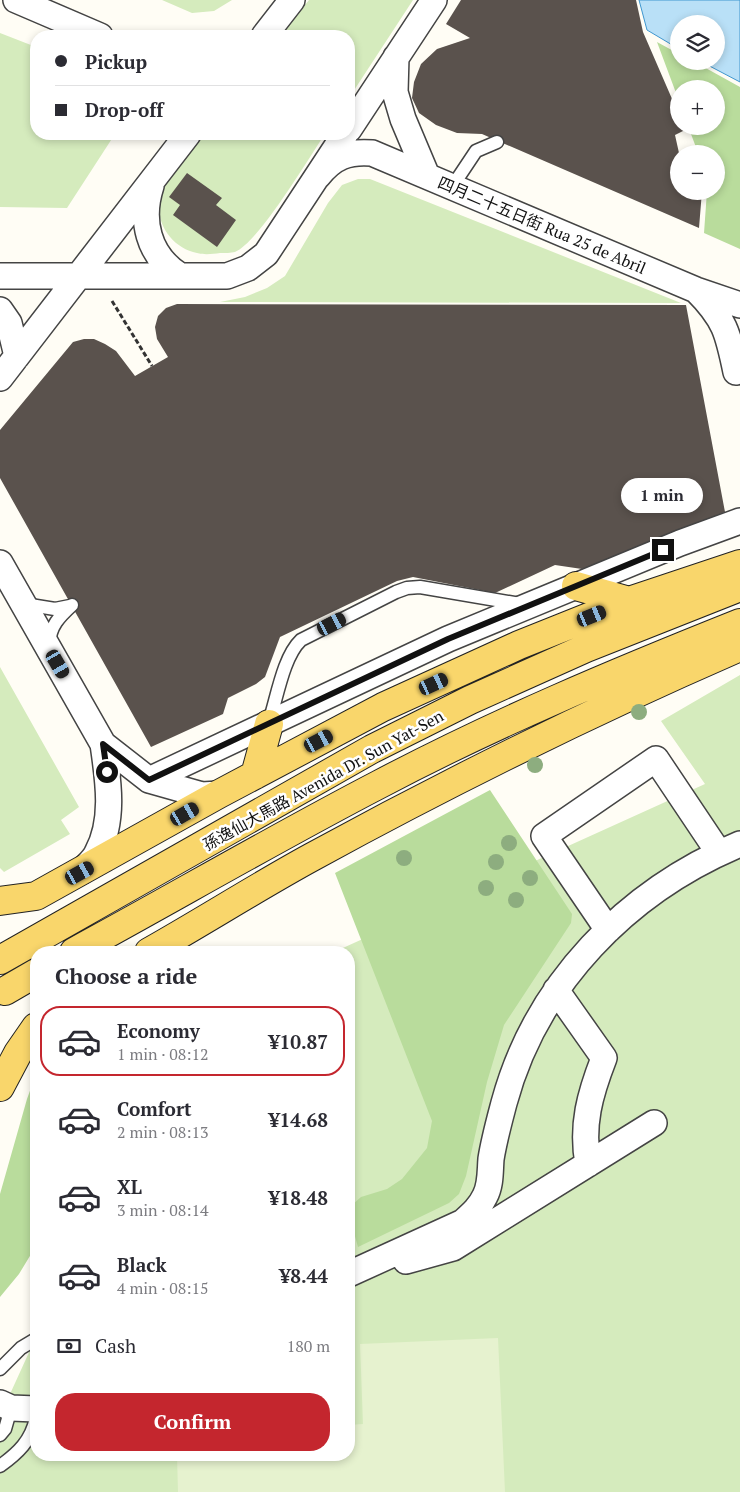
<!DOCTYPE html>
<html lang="en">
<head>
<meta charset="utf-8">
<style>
	body { margin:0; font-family:"PT Serif","Noto Sans SC",serif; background:#f7f7f7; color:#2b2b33; height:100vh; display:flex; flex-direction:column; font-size:19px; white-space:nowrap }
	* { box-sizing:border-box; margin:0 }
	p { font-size:16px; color:#7c7c81 }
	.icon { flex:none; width:28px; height:28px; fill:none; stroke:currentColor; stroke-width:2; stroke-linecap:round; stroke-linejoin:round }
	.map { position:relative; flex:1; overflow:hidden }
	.sheet { position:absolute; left:30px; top:946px; width:325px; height:515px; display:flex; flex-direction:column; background:#fff; border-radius:20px; box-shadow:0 2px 8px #0003 }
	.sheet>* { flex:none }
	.banner { position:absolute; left:30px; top:30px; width:325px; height:110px; border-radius:20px; box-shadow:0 2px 8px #0003; display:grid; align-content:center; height:110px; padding:0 25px; background:#fff }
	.buttons { position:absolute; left:670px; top:15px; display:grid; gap:10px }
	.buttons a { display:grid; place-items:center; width:55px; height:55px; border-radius:50%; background:#fff; box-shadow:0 2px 8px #0003; font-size:25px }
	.end { position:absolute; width:22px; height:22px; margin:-11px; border:6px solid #111; background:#fff; box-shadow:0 0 0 2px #fff }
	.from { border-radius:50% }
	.bubble { position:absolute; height:35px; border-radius:18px; background:#fff; box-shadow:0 2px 8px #0003; font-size:16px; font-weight:700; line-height:35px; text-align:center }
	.car { position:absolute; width:15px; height:30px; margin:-15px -8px; border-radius:6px; box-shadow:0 0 4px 1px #0007; background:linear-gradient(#222 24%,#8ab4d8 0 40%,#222 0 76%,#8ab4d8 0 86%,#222 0) }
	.banner b { display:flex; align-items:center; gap:18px; height:48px; font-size:19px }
	.banner b+b { border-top:1px solid #e1e1e2 }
	.banner i { width:12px; height:12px; background:#2b2b33 }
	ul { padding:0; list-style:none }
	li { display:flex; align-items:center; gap:15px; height:70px; margin:0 10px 8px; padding:0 15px; border:2px solid transparent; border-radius:20px }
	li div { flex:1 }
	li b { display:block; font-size:19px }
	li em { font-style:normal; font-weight:700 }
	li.on { border-color:#c4262e }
	li>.icon { width:45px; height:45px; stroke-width:1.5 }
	h2 { padding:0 25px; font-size:22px; line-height:60px }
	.pay { display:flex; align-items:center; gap:12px; height:55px; padding:0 25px; font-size:19px }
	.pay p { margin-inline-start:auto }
	.cta { display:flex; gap:10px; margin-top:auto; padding:10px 25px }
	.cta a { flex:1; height:58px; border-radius:20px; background:#c4262e; color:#fff; font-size:20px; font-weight:700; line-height:58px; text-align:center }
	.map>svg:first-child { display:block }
	.green { fill:#d5ebbd }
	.forest { fill:#b9dc9c }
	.pitch { fill:#e6f2cf }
	.water { fill:#b9e0f7; stroke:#3f96cf }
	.building { fill:#5a524d }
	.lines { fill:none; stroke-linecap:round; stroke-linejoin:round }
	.service-casing { stroke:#444; stroke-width:15 }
	.minor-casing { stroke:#444; stroke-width:28 }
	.primary-casing { stroke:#222; stroke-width:30 }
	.path { stroke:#333; stroke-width:3; stroke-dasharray:5 2.5; stroke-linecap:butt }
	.service { stroke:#fff; stroke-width:12 }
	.minor { stroke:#fff; stroke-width:25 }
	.primary { stroke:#f9d66b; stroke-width:28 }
	.tree { fill:#8dad7f }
	.route { stroke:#111; stroke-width:6 }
	.labels { text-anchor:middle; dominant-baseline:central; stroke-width:5; stroke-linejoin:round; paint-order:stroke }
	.street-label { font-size:16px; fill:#111; stroke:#fff }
</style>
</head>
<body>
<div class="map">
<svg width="740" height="1492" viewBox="0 0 740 1492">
	<rect width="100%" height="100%" fill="#fffdf5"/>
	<path class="green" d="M162,0H232L214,11L192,13Z
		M309,0H413L349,98V36H280Z
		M0,33L36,47V134H115L67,208L0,207Z
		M204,134H325C308,159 259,242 235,252C231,253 225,253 220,253C213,254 204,255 197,253C172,248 153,222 161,196C168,173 190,152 204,134Z
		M358,179H370L681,303L220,302L245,297L267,288L285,276L328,203L342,185Z
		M0,667L79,807L61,820L70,834L4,872L0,868Z
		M740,675V1492H0V1416L36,1337V1455H349V952H334L705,784L661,721Z"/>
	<path class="forest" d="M657,42L679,54V61H693L740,87V249L704,233L707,191H716V154L697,150L688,126H716V89H679V101Z
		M490,790L572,914L571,923L504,1025L487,1082L466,1176L459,1194L449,1203L358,1247L349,1215L352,1205L361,1197L387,1189L402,1179L427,1148L432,1121L335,873Z
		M36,1074V1246L19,1274L0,1297V1194L27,1099Z"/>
	<path class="pitch" d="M498,1338L505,1492H178L177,1455H349V1425L363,1424L360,1344Z"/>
	<path class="water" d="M639,0H740V82L700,61H716V24H679V49L647,30Z"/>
	<path class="building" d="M461,0H636L643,32L679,115V126H684L685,130L675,135L679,153V191H702L699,228L482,134L457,133L436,125L419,113L412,98L414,82L421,64L437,49L470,38L446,24Z
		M187,173L222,198L216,205L236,220L217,247L173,215L180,205L169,197Z
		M177,304L686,305L725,512L582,569L555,565L495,593L413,577L397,581L280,637L265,677L256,684L228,698L223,714L151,747L0,478V430L73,342L84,339H94L105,344L116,351L135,376L168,357L157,339L155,327L158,316L166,308Z"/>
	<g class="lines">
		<defs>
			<path id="service" d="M452,187L476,151L497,142
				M24,604L55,609L70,606
				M49,644C50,626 59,617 72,605
				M269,722C277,698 283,657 301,640L396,592L407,588L420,587L520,604
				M0,1369L21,1348L36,1339
				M0,1435L5,1429L11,1408
				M0,1466C18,1453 31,1441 36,1418"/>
			<path id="minor" d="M16,0L100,36
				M264,36L292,0
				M396,57L395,92L403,119L427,176
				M349,129L434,0
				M318,176C333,157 348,151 372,153L696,290L740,305
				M151,186C140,220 148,255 179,275
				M0,276H227L248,268L266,254L345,134
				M696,290C725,319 728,333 736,372
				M0,310L9,323L17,356
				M0,378L188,134
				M0,563L103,744L149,780L202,795L219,794
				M149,780L448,639L680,543L740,521
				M82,871C87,865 94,860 97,853C115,820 108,779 103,744
				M608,930L544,836L656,759L719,853
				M556,990L604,1058C590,1094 581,1125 588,1164
				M406,1261L453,1248L654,1123
				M349,1274L463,1222C472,1214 480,1207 485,1196C491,1185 490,1171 491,1159C494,1140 499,1122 504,1103C536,984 627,891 740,844
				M0,1403L11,1408L36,1409"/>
			<path id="primary" d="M576,586L629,601
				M255,775L269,724
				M0,901L36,896L219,794L383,707L519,645L629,601L740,564
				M74,952C175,897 276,838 378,785C495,723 617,672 740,623
				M149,952C204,921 257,887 312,857C451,781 595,710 740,647
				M0,960L372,749L470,700L586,648L740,587
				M5,991L36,973
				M0,1087L18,1053L36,1027"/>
		</defs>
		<use href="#service" class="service-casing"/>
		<use href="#minor" class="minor-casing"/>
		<use href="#primary" class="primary-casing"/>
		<path class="path" d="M112,301L152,366"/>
		<use href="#service" class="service"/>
		<use href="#minor" class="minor"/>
		<use href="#primary" class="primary"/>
	</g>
	<g class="tree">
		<circle cx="639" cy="712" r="8"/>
		<circle cx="535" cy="765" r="8"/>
		<circle cx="509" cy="843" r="8"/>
		<circle cx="404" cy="858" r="8"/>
		<circle cx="496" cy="862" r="8"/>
		<circle cx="530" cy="878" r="8"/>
		<circle cx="486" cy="888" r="8"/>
		<circle cx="516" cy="900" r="8"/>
	</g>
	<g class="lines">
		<path class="route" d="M107,772L103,744L149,780L448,639L663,550"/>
	</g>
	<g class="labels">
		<g class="street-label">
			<text transform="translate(542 225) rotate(23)">四月二十五日街 Rua 25 de Abril</text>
			<text transform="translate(323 780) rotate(-29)">孫逸仙大馬路 Avenida Dr. Sun Yat-Sen</text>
		</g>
	</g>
</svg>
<div class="buttons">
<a><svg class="icon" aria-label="layers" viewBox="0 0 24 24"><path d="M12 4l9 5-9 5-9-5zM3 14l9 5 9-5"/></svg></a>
<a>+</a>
<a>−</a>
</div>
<i class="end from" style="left:107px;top:772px"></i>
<i class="end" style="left:663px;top:550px"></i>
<div class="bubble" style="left:621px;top:478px;width:82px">1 min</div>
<i class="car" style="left:592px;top:616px;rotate:68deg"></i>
<i class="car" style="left:332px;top:624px;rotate:63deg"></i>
<i class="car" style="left:58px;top:664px;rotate:150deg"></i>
<i class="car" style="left:434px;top:684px;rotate:65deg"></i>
<i class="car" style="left:319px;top:741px;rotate:62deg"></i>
<i class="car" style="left:185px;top:814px;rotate:60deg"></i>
<i class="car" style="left:80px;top:873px;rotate:61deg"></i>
<div class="banner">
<b><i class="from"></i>Pickup</b>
<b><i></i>Drop-off</b>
</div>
<section class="sheet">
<h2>Choose a ride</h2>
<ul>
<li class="on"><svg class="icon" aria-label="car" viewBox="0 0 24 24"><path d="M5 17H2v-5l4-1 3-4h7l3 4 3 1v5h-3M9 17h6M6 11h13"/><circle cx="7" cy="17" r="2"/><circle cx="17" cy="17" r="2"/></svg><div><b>Economy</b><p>1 min · 08:12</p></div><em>¥10.87</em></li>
<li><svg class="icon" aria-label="car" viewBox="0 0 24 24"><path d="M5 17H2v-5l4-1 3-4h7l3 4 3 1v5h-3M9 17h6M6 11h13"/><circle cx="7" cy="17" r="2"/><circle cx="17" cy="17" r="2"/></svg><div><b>Comfort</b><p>2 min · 08:13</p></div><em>¥14.68</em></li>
<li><svg class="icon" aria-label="car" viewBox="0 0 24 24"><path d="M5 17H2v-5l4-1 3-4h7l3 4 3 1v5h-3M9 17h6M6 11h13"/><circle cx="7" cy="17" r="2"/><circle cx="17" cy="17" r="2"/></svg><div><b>XL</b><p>3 min · 08:14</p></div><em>¥18.48</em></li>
<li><svg class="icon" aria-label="car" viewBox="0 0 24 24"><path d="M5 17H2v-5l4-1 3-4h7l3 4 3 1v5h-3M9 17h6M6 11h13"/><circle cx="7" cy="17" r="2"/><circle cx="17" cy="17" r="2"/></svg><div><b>Black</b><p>4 min · 08:15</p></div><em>¥8.44</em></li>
</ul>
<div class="pay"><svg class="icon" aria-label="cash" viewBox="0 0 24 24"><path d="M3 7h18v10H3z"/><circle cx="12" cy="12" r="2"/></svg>Cash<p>180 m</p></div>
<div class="cta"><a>Confirm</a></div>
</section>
</div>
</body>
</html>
